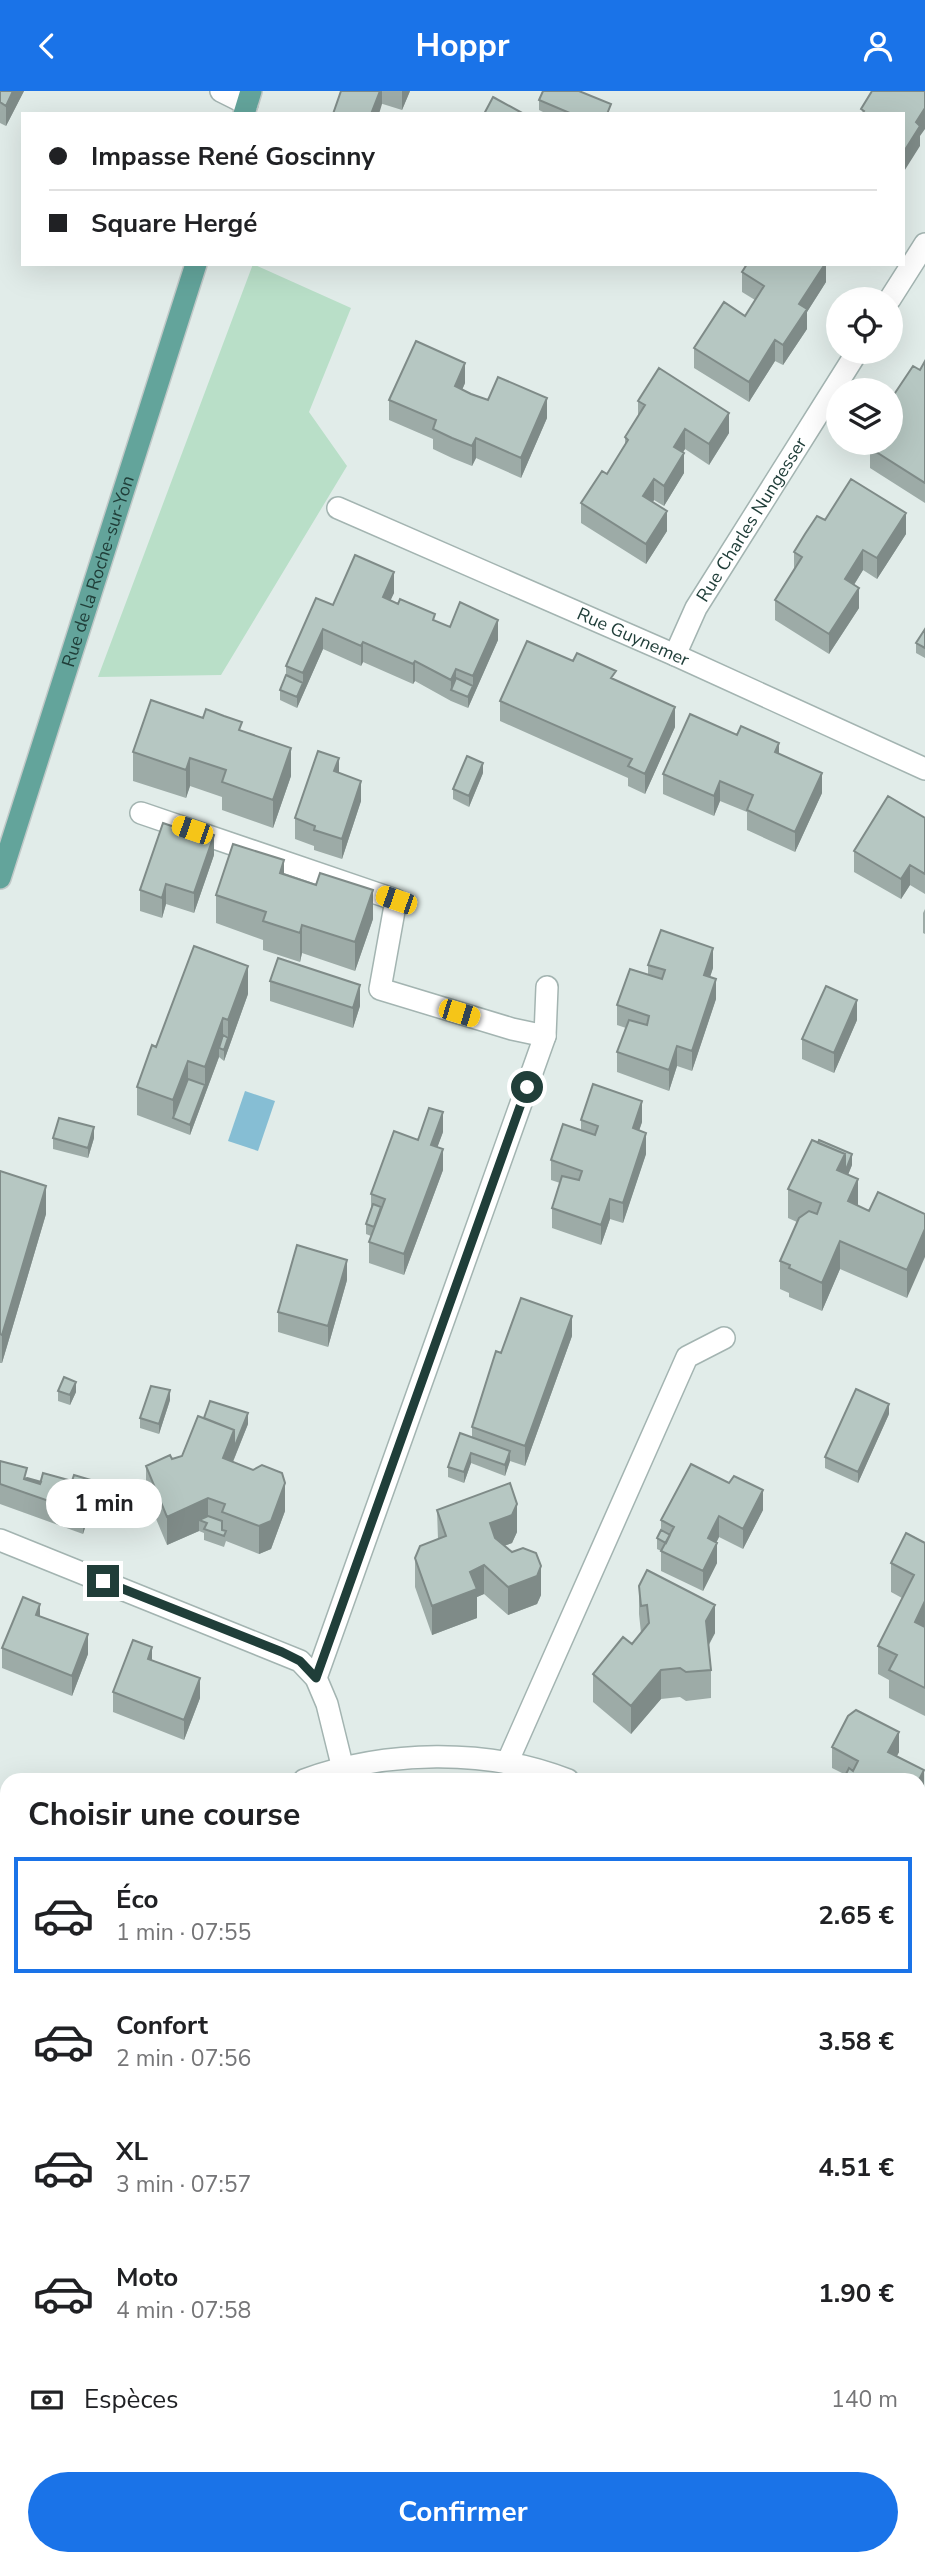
<!DOCTYPE html>
<html lang="fr">
<head>
<meta charset="utf-8">
<style>
	body { margin:0; font-family:"Nunito Sans",sans-serif; background:#f6f6f6; color:#202124; height:100vh; display:flex; flex-direction:column; font-size:26px; white-space:nowrap }
	* { box-sizing:border-box; margin:0 }
	p { font-size:23px; color:#757577 }
	.icon { flex:none; width:38px; height:38px; fill:none; stroke:currentColor; stroke-width:2; stroke-linecap:round; stroke-linejoin:round }
	.map { position:relative; flex:1; overflow:hidden }
	.details { position:absolute; left:0px; top:1682px; width:926px; height:793px; display:flex; flex-direction:column; background:#fff; border-radius:21px 21px 0 0; box-shadow:0 7px 28px #0002 }
	.details>* { flex:none }
	.hud { position:absolute; left:21px; top:21px; width:884px; height:154px; border-radius:0px; box-shadow:0 7px 28px #0002; display:grid; align-content:center; height:154px; padding:0 28px; background:#fff }
	.fabs { position:absolute; left:826px; top:196px; display:grid; gap:14px }
	.fabs a { display:grid; place-items:center; width:77px; height:77px; border-radius:50%; background:#fff; box-shadow:0 7px 28px #0002; font-size:35px }
	.end { position:absolute; width:32px; height:32px; margin:-16px; border:9px solid #203e39; background:#fff; box-shadow:0 0 0 4px #fff }
	.from { border-radius:50% }
	.bubble { position:absolute; height:49px; border-radius:24px; background:#fff; box-shadow:0 7px 28px #0002; font-size:23px; font-weight:700; line-height:49px; text-align:center }
	.car { position:absolute; width:21px; height:42px; margin:-21px -10px; border-radius:9px; box-shadow:0 0 5px 2px #0007; background:linear-gradient(#f5c518 24%,#345 0 40%,#f5c518 0 76%,#345 0 86%,#f5c518 0) }
	.hud b { display:flex; align-items:center; gap:24px; height:66px; font-size:26px }
	.hud b+b { border-top:2px solid #e0e0e0 }
	.hud i { width:18px; height:18px; background:#202124 }
	ul { padding:0; list-style:none }
	li { display:flex; align-items:center; gap:21px; height:116px; margin:0 14px 10px; padding:0 14px; border:4px solid transparent; border-radius:0px }
	li div { flex:1 }
	li b { display:block; font-size:26px }
	li em { font-style:normal; font-weight:700 }
	li.active { border-color:#1a73e8 }
	li>.icon { width:63px; height:63px; stroke-width:1.5 }
	h2 { padding:0 28px; font-size:32px; line-height:84px }
	.pay { display:flex; align-items:center; gap:18px; height:77px; padding:0 28px; font-size:26px }
	.pay p { margin-inline-start:auto }
	.button { display:flex; gap:14px; margin-top:auto; padding:14px 28px }
	.button a { flex:1; height:80px; border-radius:42px; background:#1a73e8; color:#fff; font-size:28px; font-weight:700; line-height:80px; text-align:center }
	header { display:flex; justify-content:space-between; align-items:center; height:91px; padding:0 28px; background:#1a73e8; color:#fff; font-size:32px; font-weight:700 }
	.map>svg:first-child { display:block }
	.green { fill:#b9dfc8 }
	.water { fill:#86bed4 }
	.lines { fill:none; stroke-linecap:round; stroke-linejoin:round }
	.minor-casing { stroke:#a3b4b1; stroke-width:24 }
	.major-casing { stroke:#c1c9c8; stroke-width:24 }
	.minor { stroke:#fff; stroke-width:21 }
	.major { stroke:#63a49b; stroke-width:21 }
	.wall { fill:#9daba7 }
	.shaded-wall { fill:#7f8b88 }
	.building { fill:#b6c7c2; stroke:#7f8b88; stroke-width:2 }
	.route { stroke:#203e39; stroke-width:9 }
	.labels { text-anchor:middle; dominant-baseline:central; stroke-width:5; stroke-linejoin:round; paint-order:stroke }
	.street-label { font-size:18px; fill:#203e39; stroke:#f1f9f6 }
</style>
</head>
<body>
<header><svg class="icon" aria-label="back" viewBox="0 0 24 24"><path d="M15 5l-7 7 7 7"/></svg>Hoppr<svg class="icon" aria-label="person" viewBox="0 0 24 24"><circle cx="12" cy="8" r="4"/><path d="M4 21q1-7 8-7t8 7"/></svg></header>
<div class="map">
<svg width="925" height="2473" viewBox="0 0 925 2473">
	<rect width="100%" height="100%" fill="#e1ece9"/>
	<path class="green" d="M253,173L351,217L309,321L347,375L221,584L98,586Z
		M7,2412V2468H352L350,2473H13L0,2467V2426Z"/>
	<path class="water" d="M245,1000L275,1010L258,1060L228,1050Z"/>
	<g class="lines">
		<defs>
			<g id="minor">
				<path d="M221,0L247,13"/>
				<path d="M890,208L925,153"/>
				<path id="s1" d="M338,417L675,564L925,678"/>
				<path id="s2" d="M675,564L696,517L857,261"/>
				<path d="M141,722L396,809L380,898L512,938L545,945"/>
				<path d="M0,1449L300,1570L316,1587L327,1613L343,1678"/>
				<path d="M316,1587L545,945L547,896"/>
				<path d="M507,1672L687,1266L724,1247"/>
				<path d="M304,1689C386,1659 487,1657 568,1689"/>
				<path d="M919,1862L925,1865"/>
				<path d="M0,1929L7,1925"/>
			</g>
			<g id="major">
				<path d="M244,23L251,0"/>
				<path id="s3" d="M0,787L196,173"/>
			</g>
		</defs>
		<use href="#minor" class="minor-casing"/>
		<use href="#major" class="major-casing"/>
		<use href="#minor" class="minor"/>
		<use href="#major" class="major"/>
	</g>
	<path class="wall" d="M0,0H24L6,35L0,32Z
		M341,0H410L402,19Z
		M543,0H582V1L611,23H547L539,19V9Z
		M826,173V191L807,221V238L783,274L775,270L749,311L694,277V257L745,225L755,209L742,201V181Z
		M925,270V412L870,377V357L891,352V308L920,279Z
		M465,292L462,299L488,309L547,327L521,387L476,367L472,375L452,367L433,358V348L389,329V309Z
		M638,310L729,342L709,374L685,358L683,361L684,382L664,415L654,409L653,411L667,440L646,473L581,432V412L607,383L625,354V346L638,325Z
		M825,429L906,443L877,488L863,479L854,494L859,517L829,563L775,529V509L794,478V461Z
		M394,502L390,509L450,536L498,549L468,617L451,610L415,590L413,593L363,571L361,575L323,558L297,617L280,609V599L286,584V575L333,514Z
		M925,538V567L916,562V552Z
		M616,589L675,636L645,703L628,695V687L500,630V610Z
		M242,640L291,685L273,737L222,719V706L190,695L186,707L133,690V661Z
		M779,662L822,702L795,761L747,739V721L720,710L714,725L663,703V683Z
		M339,682L361,710L342,768L314,759V755L295,748V727Z
		M483,682L469,716L453,708V698Z
		M925,727V803L910,794L901,808L854,781V760Z
		M214,764L194,822L166,813L162,827L140,820V799Z
		M284,783L373,828L355,880L302,862L300,871L263,859V849L216,832V804Z
		M925,818V843L923,842V822Z
		M648,874L713,877L710,886L716,908L692,980L677,975L669,1000L617,981V961L626,937L617,934V914L648,883Z
		M270,890L360,915L353,937L270,910Z
		M248,903L224,970L219,966L190,1044L137,1024V996L156,956Z
		M857,929L834,982L802,968V948Z
		M581,1029L642,1031L639,1040L646,1063L623,1132L610,1128L601,1154L552,1137V1117L560,1092L551,1089V1069L581,1039Z
		M443,1041L437,1056L443,1079L404,1184L369,1172V1151L371,1145L366,1143V1133L371,1117V1103L418,1049Z
		M53,1047H94L88,1067L53,1058Z
		M852,1074L848,1084L858,1115L869,1120L925,1123L907,1207L840,1178L822,1220L789,1206V1202L780,1198V1170L797,1131L788,1127V1098Z
		M0,1080L46,1123L2,1272H0Z
		M347,1189L328,1256L278,1241V1221Z
		M572,1245L525,1375L510,1370L505,1385L471,1372L464,1392L448,1386V1376L472,1346V1336L501,1262Z
		M58,1300L76,1301L70,1314L58,1310Z
		M170,1309L159,1343L140,1337V1327Z
		M889,1323L858,1392L825,1377V1366Z
		M204,1327L248,1333L233,1371L285,1420L271,1458L259,1463L226,1450L224,1456L204,1449V1442L199,1440L167,1454L146,1404V1375L182,1365Z
		M0,1370L27,1387L94,1410L83,1443L0,1413Z
		M437,1419L517,1441L512,1452L504,1455L541,1504L537,1513L508,1524L484,1503L477,1506V1527L432,1544L415,1496V1467L438,1448Z
		M763,1419L743,1458L719,1446L716,1452L717,1472L703,1500L661,1480V1460L657,1458V1447L661,1439V1429Z
		M925,1452V1625L889,1607V1589L878,1583V1555L902,1507L891,1501V1472Z
		M639,1495L715,1542L709,1554L711,1579V1607L686,1610L680,1606L661,1608L631,1643L593,1611V1583L632,1553L641,1542L639,1523Z
		M40,1526L88,1563L72,1605L2,1577V1557Z
		M152,1569L200,1607L184,1649L113,1621V1601Z
		M856,1619L899,1641V1661L897,1665L924,1679V1700L919,1709V1689H843L846,1684L832,1677V1656L848,1625Z
		M919,1968H925V2178L919,2179Z
		M779,2468H919L925,2473H780Z"/>
	<path class="shaded-wall" d="M13,0H24L6,35V15Z
		M380,0H382V13L379,23H371Z
		M402,0H410L402,19Z
		M925,17V38L920,45V55L903,82V62L916,31Z
		M825,173H826V191L807,221V238L783,274V254L799,213Z
		M775,249V270L749,311V291Z
		M465,272V292L455,315V295Z
		M547,307V327L521,387V367Z
		M729,322V342L709,374V353Z
		M685,338V358L674,376V356Z
		M476,347V367L472,375V355Z
		M684,362V382L664,415V395Z
		M654,388V409L643,425V405Z
		M667,420V440L646,473V453Z
		M906,422V443L877,488V467Z
		M863,459V479L845,508V488Z
		M394,481V502L383,526V506Z
		M859,497V517L829,563V543Z
		M498,529V549L468,617V606L473,595V585Z
		M323,538V558L297,617V606L303,592V582Z
		M363,551V571L361,575V555Z
		M415,570V590L413,593V573Z
		M456,578V598L451,599V589Z
		M675,616V636L645,703V683Z
		M779,652V672L775,661Z
		M291,657V685L273,737V709Z
		M190,667V695L186,707V679Z
		M339,667V687L334,680Z
		M483,672V682L469,716V705Z
		M822,682V702L795,761V741Z
		M361,690V710L342,768V748Z
		M720,690V710L714,725V705Z
		M214,744V764L194,822V802Z
		M284,769V797L280,782Z
		M910,774V794L901,808V788Z
		M166,793V813L162,827V807Z
		M373,799V828L355,880V851Z
		M302,834V862L300,871V842Z
		M713,857V877L704,904V884Z
		M248,875V903L224,970V959L228,947V929Z
		M716,888V908L692,980V960Z
		M360,894V915L353,937V917Z
		M857,909V929L834,982V962Z
		M223,927V955L219,957V966L190,1044V1034L205,994V976Z
		M677,955V975L669,1000V979Z
		M188,970V998L173,1027V1009Z
		M642,1010V1031L633,1057V1037Z
		M443,1021V1041L431,1074V1054Z
		M94,1036V1047L88,1067V1057Z
		M646,1042V1063L623,1132V1112Z
		M443,1058V1079L404,1184V1163Z
		M845,1063H852V1074L845,1091L837,1079Z
		M858,1088V1116L848,1110Z
		M46,1095V1123L2,1272V1244Z
		M610,1108V1128L601,1154V1134Z
		M925,1138V1166L907,1207V1179Z
		M840,1150V1178L822,1220V1192Z
		M347,1169V1189L328,1256V1235Z
		M572,1225V1245L525,1375V1355Z
		M76,1291V1301L70,1314V1304Z
		M170,1299V1309L159,1343V1333Z
		M889,1313V1323L858,1392V1381Z
		M248,1322V1333L223,1395V1367L234,1339Z
		M510,1360V1370L505,1385V1374Z
		M471,1362V1372L464,1392V1381Z
		M94,1390V1410L83,1443V1422Z
		M285,1392V1420L271,1458L259,1463V1435Z
		M763,1399V1419L743,1458V1438Z
		M208,1407V1436L207,1432L199,1429V1440L167,1454V1426Z
		M517,1413V1441L512,1452L490,1460V1432Z
		M719,1425V1446L708,1468V1447Z
		M717,1452V1472L703,1500V1480Z
		M484,1474V1503L477,1506V1527L432,1544V1515L470,1481Z
		M541,1475V1504L537,1513L508,1524V1496Z
		M925,1510V1539L915,1531Z
		M40,1513V1533L36,1524Z
		M715,1514V1542L706,1558V1530Z
		M88,1543V1563L72,1605V1585Z
		M152,1556V1576L148,1568Z
		M661,1579V1608L631,1643V1615Z
		M200,1587V1607L184,1649V1629Z
		M899,1641V1661L888,1681V1661Z
		M924,1679V1700L919,1709V1689Z"/>
	<path class="building" d="M0,0H13L6,15L0,11Z
		M341,0H380L371,23H333Z
		M543,0H579L611,13L607,23H572L539,9Z
		M872,0H925V17L916,31L920,35L903,62V23H862L864,20L861,18Z
		M493,6L524,23H484Z
		M747,173H825L799,213L807,218L783,254L775,249L749,291L694,257L724,211L745,225L764,195L742,181Z
		M416,250L465,272L455,295L471,303L488,309L498,286L547,307L521,367L476,347L472,355L452,347L433,338L436,329L389,309Z
		M925,270V392L870,357L874,352H891V326L898,315L891,310V308L913,275L920,279Z
		M659,277L729,322L709,353L685,338L674,356L684,362L664,395L654,388L643,405L667,420L646,453L581,412L602,380L607,383L628,349L625,346L645,314L638,310Z
		M851,388L906,422L877,467L863,459L845,488L859,497L829,543L775,509L802,466L794,461L805,443L817,425L825,429Z
		M355,464L394,481L383,506L398,513L400,508L435,523L433,529L450,536L460,511L498,529L473,585L456,578L451,589L415,570L413,573L363,551L361,555L323,538L303,582L286,575L316,507L333,514Z
		M925,538V557L916,552Z
		M527,550L573,570L577,562L616,580L611,587L675,616L645,683L628,675L632,668L500,610Z
		M286,584L303,592L297,606L280,599Z
		M456,587L473,595L468,606L451,599Z
		M151,609L203,627L206,618L224,625L242,631L239,639L291,657L273,709L222,691L226,679L190,667L186,679L133,661Z
		M690,623L737,644L741,635L779,652L775,661L822,682L795,741L747,719L753,704L720,690L714,705L663,683Z
		M318,660L339,667L334,680L361,690L342,748L314,739L315,735L295,727Z
		M467,665L483,672L469,705L453,698Z
		M888,705L925,727V783L910,774L901,788L854,760Z
		M163,732L183,739L185,734L214,744L194,802L166,793L162,807L140,799Z
		M233,753L284,769L280,782L316,794L320,782L373,799L355,851L302,834L300,842L263,830L266,821L216,804Z
		M661,839L713,857L704,884L716,888L692,960L677,955L669,979L617,961L629,929L647,934L649,925L617,914L630,878L662,888L665,879L648,874Z
		M194,855L248,875L228,929L223,927L205,976L188,970L173,1009L137,996L152,954L156,956Z
		M278,867L360,894L353,917L270,890Z
		M826,895L857,909L834,962L802,948Z
		M223,944L228,947L224,959L219,957Z
		M188,988L205,994L190,1034L173,1027Z
		M593,993L642,1010L633,1037L646,1042L623,1112L610,1108L601,1134L552,1117L562,1085L579,1089L582,1080L551,1069L563,1033L595,1044L598,1035L581,1029Z
		M429,1017L443,1021L431,1054L443,1058L404,1163L369,1151L385,1108L371,1103L394,1040L418,1049Z
		M59,1027L94,1036L88,1057L53,1047Z
		M812,1049L845,1063L837,1079L858,1088L848,1110L869,1120L878,1101L925,1123V1138L907,1179L840,1150L822,1192L789,1177L790,1174L780,1170L799,1127L809,1120L817,1123L821,1112L788,1098Z
		M819,1049L852,1063L845,1081V1063L818,1052Z
		M0,1080L46,1095L2,1244L0,1243Z
		M373,1113L381,1116L374,1136L366,1133Z
		M297,1154L347,1169L328,1235L278,1221Z
		M521,1207L572,1225L525,1355L472,1336L496,1260L501,1262Z
		M64,1286L76,1291L70,1304L58,1300Z
		M151,1295L170,1299L159,1333L140,1327Z
		M856,1298L889,1313L858,1381L825,1366Z
		M210,1310L248,1322L234,1357V1339L204,1327Z
		M198,1325L234,1339L223,1367L253,1379L262,1374L282,1382L285,1392L271,1430L259,1435L222,1421L225,1413L208,1407L167,1426L146,1375L170,1364L172,1368L182,1365Z
		M460,1342L510,1360L505,1374L471,1362L464,1381L448,1376Z
		M0,1370L27,1377L24,1388L40,1393L43,1382L72,1390L74,1384L94,1390L83,1422L0,1393Z
		M691,1373L729,1392L734,1385L763,1399L743,1438L719,1425L708,1447L717,1452L703,1480L661,1460L674,1436L661,1429Z
		M27,1387L41,1391L40,1393L26,1388Z
		M510,1392L517,1413L512,1424L490,1432L495,1447L512,1461L523,1457L536,1462L541,1475L537,1485L508,1496L484,1474L470,1481L477,1498L432,1515L415,1467L420,1455L446,1445L437,1419Z
		M208,1425L222,1430V1439L226,1440L224,1445L204,1438L207,1432L199,1429Z
		M661,1439L670,1444L666,1452L657,1447Z
		M906,1442L925,1452V1510L915,1531L925,1536V1597L889,1579L897,1564L878,1555L914,1484L891,1472Z
		M647,1479L715,1514L706,1530L711,1579L686,1581L680,1577L661,1579L631,1615L593,1583L623,1546L632,1553L649,1532L647,1514L641,1515L639,1495Z
		M23,1506L40,1513L36,1524L88,1543L72,1585L2,1557Z
		M133,1549L152,1556L148,1568L200,1587L184,1629L113,1601Z
		M856,1619L899,1641L888,1661L924,1679L919,1689H843L849,1677L853,1680L858,1670L832,1656L848,1625Z
		M919,1968H925V2118L919,2119Z
		M925,2136V2167L919,2168V2137Z
		M925,2412V2473H785L784,2468H919V2413Z
		M536,2468H565L566,2473H495Z"/>
	<g class="lines">
		<path class="route" d="M103,1490L282,1561L300,1570L316,1587L527,996"/>
	</g>
	<g class="labels">
		<g class="street-label">
			<text stroke="none"><textPath href="#s2" startOffset="156">Rue Charles Nungesser</textPath></text>
			<text stroke="none"><textPath href="#s3" startOffset="322">Rue de la Roche-sur-Yon</textPath></text>
			<text stroke="none"><textPath href="#s1" startOffset="322">Rue Guynemer</textPath></text>
		</g>
	</g>
</svg>
<div class="fabs">
<a><svg class="icon" aria-label="locate" viewBox="0 0 24 24"><circle cx="12" cy="12" r="6"/><path d="M12 2v4M12 18v4M2 12h4M18 12h4"/></svg></a>
<a><svg class="icon" aria-label="layers" viewBox="0 0 24 24"><path d="M12 4l9 5-9 5-9-5zM3 14l9 5 9-5"/></svg></a>
</div>
<i class="end from" style="left:527px;top:996px"></i>
<i class="end" style="left:103px;top:1490px"></i>
<div class="bubble" style="left:46px;top:1388px;width:116px">1 min</div>
<i class="car" style="left:192px;top:739px;rotate:289deg"></i>
<i class="car" style="left:396px;top:809px;rotate:289deg"></i>
<i class="car" style="left:459px;top:922px;rotate:107deg"></i>
<div class="hud">
<b><i class="from"></i>Impasse René Goscinny</b>
<b><i></i>Square Hergé</b>
</div>
<section class="details">
<h2>Choisir une course</h2>
<ul>
<li class="active"><svg class="icon" aria-label="car" viewBox="0 0 24 24"><path d="M5 17H2v-5l4-1 3-4h7l3 4 3 1v5h-3M9 17h6M6 11h13"/><circle cx="7" cy="17" r="2"/><circle cx="17" cy="17" r="2"/></svg><div><b>Éco</b><p>1 min · 07:55</p></div><em>2.65 €</em></li>
<li><svg class="icon" aria-label="car" viewBox="0 0 24 24"><path d="M5 17H2v-5l4-1 3-4h7l3 4 3 1v5h-3M9 17h6M6 11h13"/><circle cx="7" cy="17" r="2"/><circle cx="17" cy="17" r="2"/></svg><div><b>Confort</b><p>2 min · 07:56</p></div><em>3.58 €</em></li>
<li><svg class="icon" aria-label="car" viewBox="0 0 24 24"><path d="M5 17H2v-5l4-1 3-4h7l3 4 3 1v5h-3M9 17h6M6 11h13"/><circle cx="7" cy="17" r="2"/><circle cx="17" cy="17" r="2"/></svg><div><b>XL</b><p>3 min · 07:57</p></div><em>4.51 €</em></li>
<li><svg class="icon" aria-label="car" viewBox="0 0 24 24"><path d="M5 17H2v-5l4-1 3-4h7l3 4 3 1v5h-3M9 17h6M6 11h13"/><circle cx="7" cy="17" r="2"/><circle cx="17" cy="17" r="2"/></svg><div><b>Moto</b><p>4 min · 07:58</p></div><em>1.90 €</em></li>
</ul>
<div class="pay"><svg class="icon" aria-label="cash" viewBox="0 0 24 24"><path d="M3 7h18v10H3z"/><circle cx="12" cy="12" r="2"/></svg>Espèces<p>140 m</p></div>
<div class="button"><a>Confirmer</a></div>
</section>
</div>
</body>
</html>
